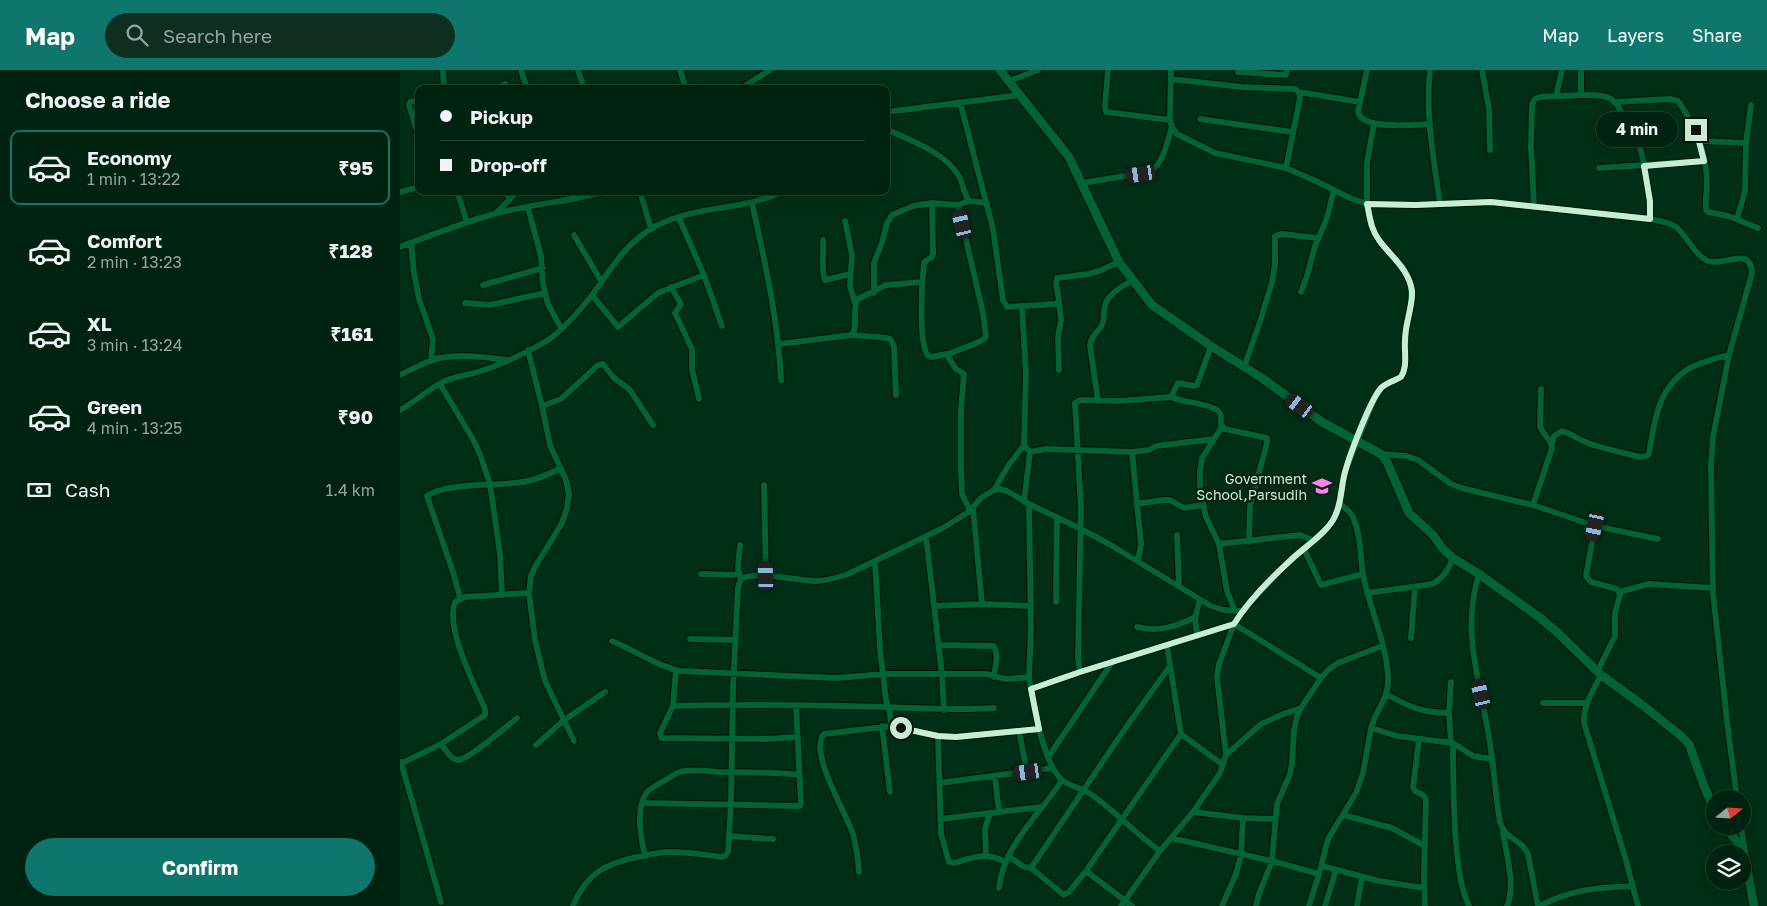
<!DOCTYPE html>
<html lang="en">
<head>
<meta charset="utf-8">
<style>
	body { margin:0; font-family:"Golos Text",sans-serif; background:#0e2f1f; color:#f1f3f6; height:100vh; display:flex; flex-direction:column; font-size:19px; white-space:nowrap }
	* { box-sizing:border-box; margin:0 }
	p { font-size:16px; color:#95a49f }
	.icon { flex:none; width:28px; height:28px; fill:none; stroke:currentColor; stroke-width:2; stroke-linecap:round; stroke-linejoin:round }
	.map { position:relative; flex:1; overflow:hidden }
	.drawer { display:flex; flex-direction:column; background:#002311; width:400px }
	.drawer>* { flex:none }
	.banner { position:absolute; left:15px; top:15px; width:475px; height:110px; border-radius:10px; box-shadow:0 5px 20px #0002,0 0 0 1px #224031; display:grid; align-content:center; height:110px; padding:0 25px; background:#002311 }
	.needle { width:32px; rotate:72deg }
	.fabs { position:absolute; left:1306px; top:720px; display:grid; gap:10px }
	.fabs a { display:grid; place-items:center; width:45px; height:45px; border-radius:50%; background:#002311; box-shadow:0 5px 20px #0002,0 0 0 1px #224031; font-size:25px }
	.end { position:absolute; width:22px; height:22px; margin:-11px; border:6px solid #c7eed3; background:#111; box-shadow:0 0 0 2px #111 }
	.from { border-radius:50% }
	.bubble { position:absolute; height:35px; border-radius:18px; background:#002311; box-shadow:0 5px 20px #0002,0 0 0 1px #224031; font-size:16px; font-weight:700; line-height:35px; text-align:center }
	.car { position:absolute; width:15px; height:30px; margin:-15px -8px; border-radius:6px; box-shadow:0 0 4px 1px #0007; background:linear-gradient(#222 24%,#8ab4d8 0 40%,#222 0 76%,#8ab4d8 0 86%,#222 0) }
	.banner b { display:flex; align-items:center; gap:18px; height:48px; font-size:19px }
	.banner b+b { border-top:1px solid #224031 }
	.banner i { width:12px; height:12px; background:#f1f3f6 }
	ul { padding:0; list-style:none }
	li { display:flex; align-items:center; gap:15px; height:75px; margin:0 10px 8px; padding:0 15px; border:2px solid transparent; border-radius:10px }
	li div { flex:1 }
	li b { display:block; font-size:19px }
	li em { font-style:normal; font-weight:700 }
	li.on { border-color:#0f766e }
	li>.icon { width:45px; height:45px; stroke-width:1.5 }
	h2 { padding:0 25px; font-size:22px; line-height:60px }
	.pay { display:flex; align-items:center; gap:12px; height:55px; padding:0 25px; font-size:19px }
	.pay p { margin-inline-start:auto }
	.cta { display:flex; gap:10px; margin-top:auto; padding:10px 25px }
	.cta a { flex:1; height:58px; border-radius:30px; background:#0f766e; color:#fff; font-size:20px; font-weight:700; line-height:58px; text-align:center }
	header { display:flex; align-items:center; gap:30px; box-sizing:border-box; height:70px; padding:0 25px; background:#0f766e; color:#fff }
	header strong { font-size:24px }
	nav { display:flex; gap:28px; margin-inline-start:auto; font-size:18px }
	.search { width:350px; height:45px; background:#0e2f1f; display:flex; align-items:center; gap:12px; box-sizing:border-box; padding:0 18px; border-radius:28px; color:#95a49f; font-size:19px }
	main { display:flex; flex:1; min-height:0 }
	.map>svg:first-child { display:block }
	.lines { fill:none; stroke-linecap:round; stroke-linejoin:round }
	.minor-casing { stroke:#001406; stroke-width:8 }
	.secondary-casing { stroke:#001406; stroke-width:11 }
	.minor { stroke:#006437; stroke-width:6 }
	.secondary { stroke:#006437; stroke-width:9 }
	.route { stroke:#c7eed3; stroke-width:6 }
	.labels { text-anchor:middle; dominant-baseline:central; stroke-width:5; stroke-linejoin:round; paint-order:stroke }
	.poi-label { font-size:14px; fill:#c7eed3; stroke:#082213; text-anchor:end }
</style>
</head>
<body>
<header>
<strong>Map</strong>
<div class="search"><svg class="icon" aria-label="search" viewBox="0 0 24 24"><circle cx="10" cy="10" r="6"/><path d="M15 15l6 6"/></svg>Search here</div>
<nav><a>Map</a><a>Layers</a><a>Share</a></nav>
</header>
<main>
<section class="drawer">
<h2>Choose a ride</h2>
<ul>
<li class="on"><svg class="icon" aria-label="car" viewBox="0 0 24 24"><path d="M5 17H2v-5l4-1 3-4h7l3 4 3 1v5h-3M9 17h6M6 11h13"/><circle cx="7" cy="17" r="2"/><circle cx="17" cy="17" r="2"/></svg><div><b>Economy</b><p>1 min · 13:22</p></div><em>₹95</em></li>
<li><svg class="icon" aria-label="car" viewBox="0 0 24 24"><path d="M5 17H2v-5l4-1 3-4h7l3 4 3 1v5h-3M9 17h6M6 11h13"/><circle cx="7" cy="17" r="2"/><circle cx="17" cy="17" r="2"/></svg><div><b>Comfort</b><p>2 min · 13:23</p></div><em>₹128</em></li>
<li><svg class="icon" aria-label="car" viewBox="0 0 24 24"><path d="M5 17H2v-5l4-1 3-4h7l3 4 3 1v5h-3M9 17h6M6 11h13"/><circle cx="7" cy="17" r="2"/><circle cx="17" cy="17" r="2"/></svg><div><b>XL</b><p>3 min · 13:24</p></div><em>₹161</em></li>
<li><svg class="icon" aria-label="car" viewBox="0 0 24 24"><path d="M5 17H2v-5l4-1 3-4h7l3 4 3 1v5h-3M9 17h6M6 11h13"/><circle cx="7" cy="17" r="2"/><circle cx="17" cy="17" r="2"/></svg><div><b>Green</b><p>4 min · 13:25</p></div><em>₹90</em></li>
</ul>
<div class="pay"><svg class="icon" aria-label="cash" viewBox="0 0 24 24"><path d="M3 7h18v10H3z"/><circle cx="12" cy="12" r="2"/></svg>Cash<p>1.4 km</p></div>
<div class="cta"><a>Confirm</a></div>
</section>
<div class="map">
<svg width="1367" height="836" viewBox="0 0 1367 836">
	<rect width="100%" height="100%" fill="#002f17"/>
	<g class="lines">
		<defs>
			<path id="minor" d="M43,0L44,19
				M121,0L127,19
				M178,0L184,19
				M280,0L286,19
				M708,0L705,36L706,42L770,50
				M771,0L770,50L772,57L777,64L815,83L886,98L918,112L950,128L967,134V93L974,53
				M838,0V2L886,5L887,0
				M967,0L958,42C962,60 1014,55 1030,54
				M1030,0C1025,45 1034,90 1040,134
				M1082,0L1089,39L1090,80
				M771,9L842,17L895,19L899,22L900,28L886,98
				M609,11L638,0
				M95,19L105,14
				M340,19L370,0
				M899,22L960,32
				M1156,26L1162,0
				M19,30L10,32L9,35L19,68
				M560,32L593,159L603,230L607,237L622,236
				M1214,32L1270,29L1278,31C1296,57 1306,80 1307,112C1307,121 1305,131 1306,140L1308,142L1328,146L1358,158
				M486,42L621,25
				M800,49L892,62
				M486,59C509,70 545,82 559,106C563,114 564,124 569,131L587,133
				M1300,71L1346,73
				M1199,98L1304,91
				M682,113L750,102C764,93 767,72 772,57
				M57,121L67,152
				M104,121L110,129
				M240,121L251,159
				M0,122L19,117
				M352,133C365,192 378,249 381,310
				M532,133L533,184L532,187L524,192C522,212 518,271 528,286L532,287L546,284L556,299L564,304L561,340V400L562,424L570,441
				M1134,136L1131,77L1132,34L1135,29L1140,27L1181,25
				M128,138L141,186L143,214L148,234L161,258
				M96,143L118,121
				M279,148L304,205L322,256
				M1250,149C1259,151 1269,152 1276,157C1288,167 1294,185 1308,191C1323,197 1351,175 1352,203L1329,285L1313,367L1311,396L1313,523L1327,651L1337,729
				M1337,149L1345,121L1346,73L1351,35
				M445,151L452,185L450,216L455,233
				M174,165L201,211
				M423,170C424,180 421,203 425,210L450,204
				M11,173L14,203L19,229L33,269L31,291
				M0,177C31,165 62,153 94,144C131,134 169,132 206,121
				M83,215L143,198
				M271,217L281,234L275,243L292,279V299L299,329
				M901,222L907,206L915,176L927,148L934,120
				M474,223V193L482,173L487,153L492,145L513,136L532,133L558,135L569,131
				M192,225L218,257L258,223L304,205
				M659,232L661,250L658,267L659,300
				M65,233L90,235L145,223
				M452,265C459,266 487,267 490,269C493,272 493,274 494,277L496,325
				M379,274L452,265C459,255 451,240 458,229L486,215L522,212
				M128,280L142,336L150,375L166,410L169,424L167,438L162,453L135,497L131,506L129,523L135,570L145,611L174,671
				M547,285C556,280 582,273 586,267L583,243L558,135
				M844,297L860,252L872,212L875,195V166L882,164L918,168
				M0,305C13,299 26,291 40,288C62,284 85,287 107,290
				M40,314L74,371L81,387L90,414L100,484L102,525
				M771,327C782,333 814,333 820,343C822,346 820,351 821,354L825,359L867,368V373L850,436L849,472
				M698,331L690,275C692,264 697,264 702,255C705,249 703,242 705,236C707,224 723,216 733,210
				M142,336L161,329L198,295L203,294L213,307L230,320L253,355
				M0,340C15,332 28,319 45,311C56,306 69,305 81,301C99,296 142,276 156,264C169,253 181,239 192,225C212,198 225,173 256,156C295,135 344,141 384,121
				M822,357L802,388L800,402V419L806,447L819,474L827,521L835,541
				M1152,374L1154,366L1162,361C1170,363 1176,368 1183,371C1201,379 1222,382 1240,387L1246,386L1249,384C1254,351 1259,314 1292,297C1303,292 1316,288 1329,285
				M630,382L646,379L732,382L741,474L738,491
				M732,382L749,380L756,376L814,369
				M981,384L1007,386L1018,390L1051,414L1065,419L1133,435L1195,456L1258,469
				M364,415L366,506
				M594,420L608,396L624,375
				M624,432L630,382L624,375L626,304L622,236L657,234L659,230L656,213L657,208L688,204L699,201L719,192
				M629,434L681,459L709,474L811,536L824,540L842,541
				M736,434L764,430H770L784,438L802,435
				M940,434C945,438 950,441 953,447C961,465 960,485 963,504C969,538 989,578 988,612C988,629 975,642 971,658L997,666L1053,673L1073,686L1092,689
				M1133,435L1152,378C1151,369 1143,365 1140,356L1141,319
				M1195,456L1186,506L1191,512L1217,519L1220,525L1215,543V566L1197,602
				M777,465L779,516
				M526,466L542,605L544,640
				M819,474L900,465L913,470
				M904,479L921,515L963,504
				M475,491L480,579L486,630L490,644L491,656
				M301,504L333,505L339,503
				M1079,504C1061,561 1080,612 1089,667C1094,695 1095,724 1100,752C1106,771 1120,767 1128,784L1138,836
				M340,506L338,498L340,475
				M1219,522L1249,514L1313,518
				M967,523L1033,514C1044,507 1048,500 1053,488
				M60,528L53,502L27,426C46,413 90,416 114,413C131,412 146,406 161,398
				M656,532L657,447
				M582,534L630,536
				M535,536L582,534L573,438
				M737,557C759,562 776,557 795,547
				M797,566L795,547L800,530
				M1011,568L1015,517
				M290,569L336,570
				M212,571C235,580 256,596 280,601L437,608L483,604H586L606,609L629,607
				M539,575L594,576C599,585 595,597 594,607
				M276,600L273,636L260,663L261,668L366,669L398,667
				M680,602L678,588L681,439L675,333L680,330L719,331L771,327L778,313L794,316L797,315L811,276
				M1201,605C1193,621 1183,635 1184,653L1225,787L1238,836
				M1051,612L1049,643L1051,673
				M631,619C635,642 644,693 661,709C669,717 683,718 692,725C716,742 736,764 760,781
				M986,624C1009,637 1023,643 1049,643
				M1143,633H1186
				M273,636C344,634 416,635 487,637C523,638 558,641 594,638
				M482,656L490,722
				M619,661L627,702
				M781,664L823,695
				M538,666L541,764L549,792L554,793C574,787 586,781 605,792
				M1019,670L1013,717L1015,721L1023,725L1026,729L1024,807L1025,836
				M1053,673C1053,710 1053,746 1057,783C1059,801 1061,819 1069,836
				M41,674C45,679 51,690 58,690C68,690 107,656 117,648
				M136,675L163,651L205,622
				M826,685L861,654L886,643L901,638
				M649,686L713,591
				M1,692L41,832
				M0,694L41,674L85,645V639C74,614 45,557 55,532L65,527L129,523
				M595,707L599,742
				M540,713L653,698
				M243,733L400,736L401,733L396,637
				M793,742L843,748L875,749
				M943,745L992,758L1025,776
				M540,749L641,737
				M1341,756L1345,781
				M1103,762C1106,782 1116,817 1107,836
				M329,766L373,769
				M771,768L872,791L919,804L928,769L956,723L963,703L971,658
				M586,785L585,759L590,743
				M245,786C241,768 235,738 247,722C248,720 278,702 280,702C292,699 306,701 319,702C346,702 372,702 400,705
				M608,786L624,797L631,798L664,825L669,822L686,801
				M922,796L979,811L1024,818
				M631,798L722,663L770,596
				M459,802C458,789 456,776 453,764C447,744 408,682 424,664L491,656L538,666L556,667L639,659
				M599,818C604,774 639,746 662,710
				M173,836C186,804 204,794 237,787C247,786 257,782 267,782C285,781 304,785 321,787L325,786L328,782L331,734L333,618L338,517L341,509C357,500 396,511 415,511C426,511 436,508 446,505L543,458L570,441L581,428L594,420L600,419L607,421L629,434L631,560L629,607L631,619L680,602L834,554L921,608
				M721,836L760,781L793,742L820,703L826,685L817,607L819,594L834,554L842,541L861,521L890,490L928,457L935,448L940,434V425L945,402L974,330L983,316L1001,307L1005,296L1006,256L1012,230L1010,212L1003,197L979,171L971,155L967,134L1015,135L1091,132L1250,149C1250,127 1245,85 1235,65C1232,58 1227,52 1223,45C1220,41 1218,35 1215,32C1207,24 1192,25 1181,25V0
				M732,836L686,801L781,664L767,576
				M822,836L836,804L841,785L843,748
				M856,836L859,824L872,791L877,734L890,704L892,693L894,660L897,647L901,638L921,608L928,600L938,593L982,576
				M909,836L919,804
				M925,836L936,800
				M957,836L962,807
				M1139,836C1173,819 1196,818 1233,816"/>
			<path id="secondary" d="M600,0L669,87L719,192L752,235L811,276L862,308L922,352L981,384L987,392L1009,443L1033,465L1043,479L1053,488L1079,504L1139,547L1158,563L1201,605L1241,634L1280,665L1289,674L1304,716L1315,741
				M1325,756L1338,773L1345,787L1354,836"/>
		</defs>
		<use href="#minor" class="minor-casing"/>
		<use href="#secondary" class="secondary-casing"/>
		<use href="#minor" class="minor"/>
		<use href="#secondary" class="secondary"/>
	</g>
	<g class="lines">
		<path class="route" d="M501,658L538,666L556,667L639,659L631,619L680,602L834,554C849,530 871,508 892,489C905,477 924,465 933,450C941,437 941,420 944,406C948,389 970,330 981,318C986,313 994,311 1001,307C1008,296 1004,283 1005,270C1005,254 1013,236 1012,221C1009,199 991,187 979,170C971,160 970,147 967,134L1015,135L1091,132L1250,149V131L1244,96L1304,91L1296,60"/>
	</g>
	<defs>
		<symbol id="school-bare" viewBox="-9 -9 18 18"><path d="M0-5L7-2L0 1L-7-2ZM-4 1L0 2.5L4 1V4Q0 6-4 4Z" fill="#fb86e5" stroke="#082213" stroke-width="2.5" paint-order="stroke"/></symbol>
	</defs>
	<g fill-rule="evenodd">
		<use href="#school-bare" x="908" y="402" width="28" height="28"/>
	</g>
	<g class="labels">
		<g class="poi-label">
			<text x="907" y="408">Government<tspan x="907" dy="16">School,Parsudih</tspan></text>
		</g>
	</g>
</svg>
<div class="fabs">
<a><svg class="needle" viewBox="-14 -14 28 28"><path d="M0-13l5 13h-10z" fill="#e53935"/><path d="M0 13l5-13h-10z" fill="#95a49f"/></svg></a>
<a><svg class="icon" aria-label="layers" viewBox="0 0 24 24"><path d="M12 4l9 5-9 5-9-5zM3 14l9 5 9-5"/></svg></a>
</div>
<i class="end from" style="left:501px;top:658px"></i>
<i class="end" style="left:1296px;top:60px"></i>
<div class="bubble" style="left:1196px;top:42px;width:82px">4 min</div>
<i class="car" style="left:741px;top:104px;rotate:261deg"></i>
<i class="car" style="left:562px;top:154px;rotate:347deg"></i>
<i class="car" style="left:900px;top:336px;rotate:306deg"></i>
<i class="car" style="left:1195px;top:456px;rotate:192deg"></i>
<i class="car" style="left:366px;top:506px;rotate:358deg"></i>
<i class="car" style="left:1081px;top:624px;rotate:347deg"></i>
<i class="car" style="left:628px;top:702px;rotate:262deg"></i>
<div class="banner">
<b><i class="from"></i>Pickup</b>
<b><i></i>Drop-off</b>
</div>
</div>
</main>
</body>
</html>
